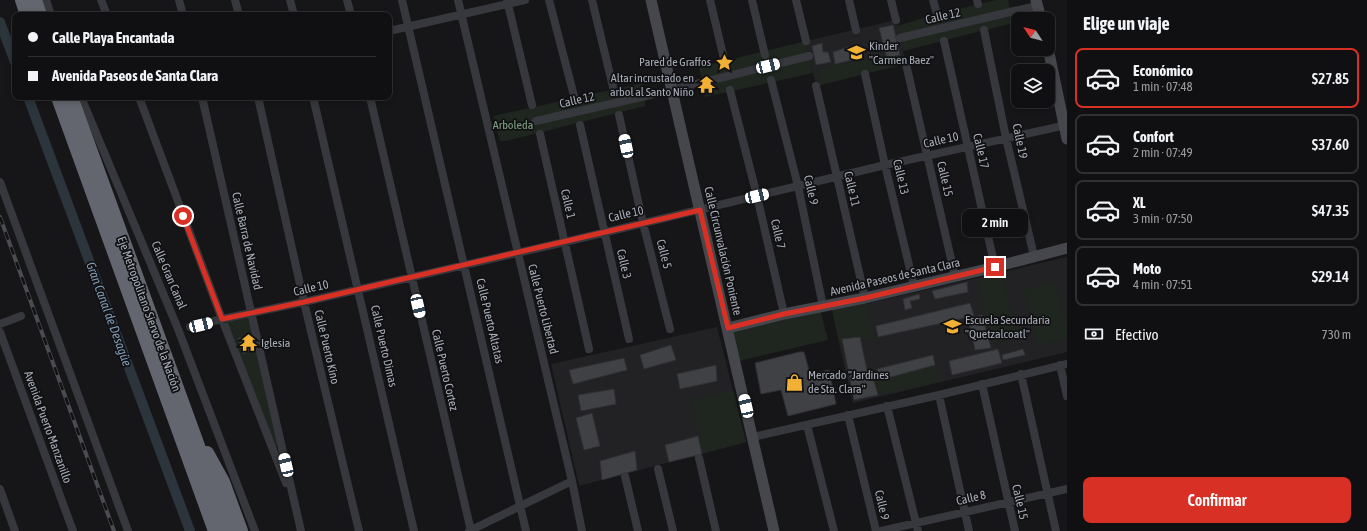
<!DOCTYPE html>
<html lang="es">
<head>
<meta charset="utf-8">
<style>
	body { margin:0; font-family:"Asap Condensed",sans-serif; background:#19191b; color:#f1f3f6; height:100vh; display:flex; flex-direction:column; font-size:15px; white-space:nowrap }
	* { box-sizing:border-box; margin:0 }
	p { font-size:13px; color:#9c9d9f }
	.icon { flex:none; width:22px; height:22px; fill:none; stroke:currentColor; stroke-width:2; stroke-linecap:round; stroke-linejoin:round }
	.map { position:relative; flex:1; overflow:hidden }
	.drawer { display:flex; flex-direction:column; background:#101012; width:300px }
	.drawer>* { flex:none }
	.banner { position:absolute; left:12px; top:12px; width:380px; height:88px; border-radius:8px; box-shadow:0 2px 6px #0003,0 0 0 1px #303032; display:grid; align-content:center; height:88px; padding:0 16px; background:#101012 }
	.needle { width:26px; rotate:306deg }
	.fabs { position:absolute; left:1011px; top:12px; display:grid; gap:8px }
	.fabs a { display:grid; place-items:center; width:44px; height:44px; border-radius:8px; background:#101012; box-shadow:0 2px 6px #0003,0 0 0 1px #303032; font-size:20px }
	.end { position:absolute; width:18px; height:18px; margin:-9px; border:5px solid #d93025; background:#fff; box-shadow:0 0 0 2px #fff }
	.from { border-radius:50% }
	.bubble { position:absolute; height:28px; border-radius:8px; background:#101012; box-shadow:0 2px 6px #0003,0 0 0 1px #303032; font-size:13px; font-weight:600; line-height:28px; text-align:center }
	.car { position:absolute; width:12px; height:24px; margin:-12px -6px; border-radius:5px; box-shadow:0 0 3px 1px #0007; background:linear-gradient(#fff 24%,#345 0 40%,#fff 0 76%,#345 0 86%,#fff 0) }
	.banner b { display:flex; align-items:center; gap:14px; height:38px; font-size:15px }
	.banner b+b { border-top:1px solid #303032 }
	.banner i { width:10px; height:10px; background:#f1f3f6 }
	ul { padding:0; list-style:none }
	li { display:flex; align-items:center; gap:12px; height:60px; margin:0 8px 6px; padding:0 8px; border:2px solid #303032; border-radius:8px }
	li div { flex:1 }
	li b { display:block; font-size:15px }
	li em { font-style:normal; font-weight:600 }
	li.on { border-color:#d93025 }
	li>.icon { width:36px; height:36px; stroke-width:1.5 }
	h2 { padding:0 16px; font-size:18px; line-height:48px }
	.pay { display:flex; align-items:center; gap:10px; height:44px; padding:0 16px; font-size:15px }
	.pay p { margin-inline-start:auto }
	.button { display:flex; gap:8px; margin-top:auto; padding:8px 16px }
	.button a { flex:1; height:46px; border-radius:8px; background:#d93025; color:#fff; font-size:16px; font-weight:600; line-height:46px; text-align:center }
	main { display:flex; flex:1; min-height:0 }
	.map>svg:first-child { display:block }
	.built { fill:#222225 }
	.green { fill:#1e261f }
	.lines { fill:none; stroke-linecap:round; stroke-linejoin:round }
	.canal { stroke:#2c353c; stroke-width:10 }
	.building { fill:#404145; stroke:#303034 }
	.street { stroke:#37383d; stroke-width:8 }
	.secondary { stroke:#45474d; stroke-width:11 }
	.highway { stroke:#63666e; stroke-width:14 }
	.rail-casing { stroke:#4a4c52; stroke-width:4 }
	.rail { stroke:#111113; stroke-width:2.5; stroke-dasharray:8; stroke-linecap:butt }
	.route { stroke:#d93025; stroke-width:5 }
	.labels { text-anchor:middle; dominant-baseline:central; stroke-width:3.5; stroke-linejoin:round; paint-order:stroke }
	.street-label { font-size:12px; fill:#a8adb8; stroke:#111113 }
	.poi-label { font-size:12px; fill:#a8adb8; stroke:#111113; text-anchor:start }
	.park-label { font-size:12px; fill:#7fa381; stroke:#111113 }
	.water-label { font-size:13px; font-style:italic; fill:#7f9bb3; stroke:#111113 }
</style>
</head>
<body>
<main>
<div class="map">
<svg width="1067" height="531" viewBox="0 0 1067 531">
	<rect width="100%" height="100%" fill="#161618"/>
	<path class="built" d="M896,20L906,64L816,86L806,41Z
		M1067,257V352L853,403L839,343L835,311Z
		M717,327L746,442L579,486L551,364Z"/>
	<path class="green" d="M996,0H1008L1013,23L903,51L897,26L937,14Z
		M806,41L813,73L705,97L699,67Z
		M900,51L903,64L820,85L816,70Z
		M642,83L645,95V106L506,141H500L493,116Z
		M1002,276L1018,336L992,342L977,282Z
		M1055,282L1067,326V337L1038,346L1023,290Z
		M866,304L875,338L839,343L832,310Z
		M819,305L828,340L739,361L731,325Z
		M249,315L280,446L274,447L225,320Z
		M935,365L938,382L878,395L874,381Z
		M733,390L746,442L702,454L691,400Z"/>
	<g class="lines">
		<path class="canal" d="M0,22L15,62
			M28,97L190,531"/>
	</g>
	<path class="building" d="M893,25L900,55L887,58L879,28Z
		M822,43L823,52H828L831,62L816,65L812,46Z
		M848,47L852,60L835,64L833,52Z
		M967,282L968,292L935,299L932,291Z
		M919,294L920,299L910,301L912,308L905,310L903,299Z
		M970,303L974,316L878,337L876,326Z
		M982,315L991,348L975,350L968,319Z
		M253,335L257,349L243,354L238,338Z
		M860,337L869,380L874,381L878,395L854,400L842,339Z
		M671,345L676,360L644,369L640,355Z
		M998,349L1002,363L952,375L949,361Z
		M1023,349L1025,355L1003,360L1002,355Z
		M799,352H804L810,374L829,370L836,404L788,416L781,390L761,394L755,363Z
		M933,355L935,365L880,380L877,369Z
		M624,358L627,370L573,384L569,370Z
		M716,365L717,381L680,389L677,374Z
		M614,389L616,404L581,411L578,395Z
		M592,413L600,446L584,450L576,418Z
		M698,436L702,454L669,462L665,445Z
		M635,451L637,470L602,480L600,461Z"/>
	<g class="lines">
		<path class="street" d="M46,0L51,15
			M101,0L107,15
			M179,0L183,15
			M235,0L239,15
			M290,0L294,15
			M347,0L351,15
			M402,0L526,531
			M458,0L572,481L582,531
			M507,0L532,105
			M549,0L574,96
			M592,0L613,87
			M710,0L725,63
			M752,0L765,55
			M796,0L806,41
			M849,0L856,30
			M891,0L896,20
			M933,0L937,14
			M977,0L978,4
			M984,30L1006,138L1034,256
			M389,31L525,0
			M900,38L1010,12L1037,6
			M944,41L995,267
			M906,64L955,276
			M865,74L885,165L914,286
			M771,80L798,186L823,306
			M816,86L865,298
			M730,90L757,196L784,314
			M81,97L178,329L255,531
			M139,97L222,319L286,483
			M202,97L301,531
			M258,97L304,302L359,531
			M313,97L414,531
			M370,97L471,531
			M619,115L643,223L670,329
			M536,121L672,90L809,56
			M580,125L629,339
			M540,134L589,349
			M0,182L128,531
			M0,324L21,316
			M190,327L222,319L304,302L565,242L885,165L1067,125
			M0,332L73,531
			M1060,365L1067,396
			M1021,374L1056,531
			M982,384L1015,531
			M939,395L969,531
			M887,406L918,531
			M848,415L876,531
			M807,425L834,531
			M753,437L939,395L1067,364
			M699,458L716,531
			M658,469L673,531
			M625,476L638,531
			M0,489L15,531
			M469,531L572,481
			M881,531L1067,489"/>
		<path class="secondary" d="M651,0L774,531
			M1036,0L1041,19
			M1048,48L1067,139
			M728,328L784,314L865,298L995,267L1067,248"/>
		<path class="highway" d="M22,0L27,15
			M35,0L40,15
			M58,97L215,531
			M71,97L229,531
			M207,453L223,482L241,531"/>
		<defs>
			<path id="rail" d="M0,217L114,531"/>
		</defs>
		<use href="#rail" class="rail-casing"/>
		<use href="#rail" class="rail"/>
	</g>
	<g class="lines">
		<path class="route" d="M183,216L222,319L304,302L700,210L728,328L784,314L865,298L995,267"/>
	</g>
	<defs>
		<symbol id="school-bare" viewBox="-9 -9 18 18"><path d="M0-5L7-2L0 1L-7-2ZM-4 1L0 2.5L4 1V4Q0 6-4 4Z" fill="#f2b134" stroke="#111113" stroke-width="2.5" paint-order="stroke"/></symbol>
		<symbol id="sight-bare" viewBox="-9 -9 18 18"><path d="M0-6L1.8-2.2L6-1.7L2.9 1.2L3.7 5.4L0 3.3L-3.7 5.4L-2.9 1.2L-6-1.7L-1.8-2.2Z" fill="#f2b134" stroke="#111113" stroke-width="2.5" paint-order="stroke"/></symbol>
		<symbol id="temple-bare" viewBox="-9 -9 18 18"><path d="M0-6L5-2H3V0L6.5 2.5H4V6H1.5V3h-3V6H-4V2.5H-6.5L-3 0V-2H-5Z" fill="#f2b134" stroke="#111113" stroke-width="2.5" paint-order="stroke"/></symbol>
		<symbol id="shop-bare" viewBox="-9 -9 18 18"><path d="M-5-2.5h2.3a2.7 3.5 0 0 1 5.4 0H5L5.5 6h-11ZM-1.5-2.5h3a1.5 2.3 0 0 0-3 0Z" fill="#f2b134" stroke="#111113" stroke-width="2.5" paint-order="stroke"/></symbol>
	</defs>
	<g fill-rule="evenodd">
		<use href="#school-bare" x="844" y="40" width="25" height="25"/>
		<use href="#sight-bare" x="712" y="50" width="25" height="25"/>
		<use href="#temple-bare" x="694" y="72" width="25" height="25"/>
		<use href="#school-bare" x="940" y="314" width="25" height="25"/>
		<use href="#temple-bare" x="236" y="330" width="25" height="25"/>
		<use href="#shop-bare" x="782" y="370" width="25" height="25"/>
	</g>
	<g class="labels">
		<g class="street-label">
			<text transform="translate(943 16) rotate(-13)">Calle 12</text>
			<text transform="translate(577 100) rotate(-13)">Calle 12</text>
			<text transform="translate(941 140) rotate(-13)">Calle 10</text>
			<text transform="translate(1020 141) rotate(78)">Calle 19</text>
			<text transform="translate(981 151) rotate(77)">Calle 17</text>
			<text transform="translate(901 177) rotate(77)">Calle 13</text>
			<text transform="translate(945 179) rotate(77)">Calle 15</text>
			<text transform="translate(852 189) rotate(77)">Calle 11</text>
			<text transform="translate(811 190) rotate(77)">Calle 9</text>
			<text transform="translate(568 204) rotate(77)">Calle 1</text>
			<text transform="translate(626 214) rotate(-13)">Calle 10</text>
			<text transform="translate(778 234) rotate(77)">Calle 7</text>
			<text transform="translate(247 241) rotate(77)">Calle Barra de Navidad</text>
			<text transform="translate(723 251) rotate(77)">Calle Circunvalación Poniente</text>
			<text transform="translate(664 254) rotate(76)">Calle 5</text>
			<text transform="translate(624 264) rotate(77)">Calle 3</text>
			<text transform="translate(169 275) rotate(67)">Calle Gran Canal</text>
			<text transform="translate(895 277) rotate(-13)">Avenida Paseos de Santa Clara</text>
			<text transform="translate(311 288) rotate(-13)">Calle 10</text>
			<text transform="translate(543 309) rotate(76)">Calle Puerto Libertad</text>
			<text transform="translate(149 314) rotate(70)">Eje Metropolitano Siervo de la Nación</text>
			<text transform="translate(490 321) rotate(77)">Calle Puerto Altatas</text>
			<text transform="translate(384 346) rotate(77)">Calle Puerto Dimas</text>
			<text transform="translate(327 347) rotate(77)">Calle Puerto Kino</text>
			<text transform="translate(445 370) rotate(77)">Calle Puerto Cortez</text>
			<text transform="translate(48 427) rotate(70)">Avenida Puerto Manzanillo</text>
			<text transform="translate(971 498) rotate(-13)">Calle 8</text>
			<text transform="translate(1020 502) rotate(77)">Calle 15</text>
			<text transform="translate(882 505) rotate(77)">Calle 9</text>
		</g>
		<g class="poi-label">
			<text x="869" y="46">Kinder<tspan x="869" dy="14">"Carmen Baez"</tspan></text>
			<text x="711" y="62" text-anchor="end">Pared de Graffos</text>
			<text x="694" y="78" text-anchor="end">Altar incrustado en<tspan x="694" dy="14">arbol al Santo Niño</tspan></text>
			<text x="965" y="320">Escuela Secundaria<tspan x="965" dy="14">"Quetzalcoatl"</tspan></text>
			<text x="261" y="343">Iglesia</text>
			<text x="808" y="375">Mercado "Jardines<tspan x="808" dy="14">de Sta. Clara"</tspan></text>
		</g>
		<g class="park-label">
			<text x="513" y="125">Arboleda</text>
		</g>
		<g class="water-label">
			<text transform="translate(109 314) rotate(70)">Gran Canal de Desagüe</text>
		</g>
	</g>
</svg>
<div class="fabs">
<a><svg class="needle" viewBox="-14 -14 28 28"><path d="M0-13l5 13h-10z" fill="#e53935"/><path d="M0 13l5-13h-10z" fill="#9c9d9f"/></svg></a>
<a><svg class="icon" aria-label="layers" viewBox="0 0 24 24"><path d="M12 4l9 5-9 5-9-5zM3 14l9 5 9-5"/></svg></a>
</div>
<i class="end from" style="left:183px;top:216px"></i>
<i class="end" style="left:995px;top:267px"></i>
<div class="bubble" style="left:962px;top:209px;width:66px">2 min</div>
<i class="car" style="left:768px;top:66px;rotate:76deg"></i>
<i class="car" style="left:626px;top:146px;rotate:348deg"></i>
<i class="car" style="left:757px;top:196px;rotate:77deg"></i>
<i class="car" style="left:418px;top:306px;rotate:167deg"></i>
<i class="car" style="left:201px;top:325px;rotate:76deg"></i>
<i class="car" style="left:746px;top:406px;rotate:347deg"></i>
<i class="car" style="left:286px;top:465px;rotate:347deg"></i>
<div class="banner">
<b><i class="from"></i>Calle Playa Encantada</b>
<b><i></i>Avenida Paseos de Santa Clara</b>
</div>
</div>
<section class="drawer">
<h2>Elige un viaje</h2>
<ul>
<li class="on"><svg class="icon" aria-label="car" viewBox="0 0 24 24"><path d="M5 17H2v-5l4-1 3-4h7l3 4 3 1v5h-3M9 17h6M6 11h13"/><circle cx="7" cy="17" r="2"/><circle cx="17" cy="17" r="2"/></svg><div><b>Económico</b><p>1 min · 07:48</p></div><em>$27.85</em></li>
<li><svg class="icon" aria-label="car" viewBox="0 0 24 24"><path d="M5 17H2v-5l4-1 3-4h7l3 4 3 1v5h-3M9 17h6M6 11h13"/><circle cx="7" cy="17" r="2"/><circle cx="17" cy="17" r="2"/></svg><div><b>Confort</b><p>2 min · 07:49</p></div><em>$37.60</em></li>
<li><svg class="icon" aria-label="car" viewBox="0 0 24 24"><path d="M5 17H2v-5l4-1 3-4h7l3 4 3 1v5h-3M9 17h6M6 11h13"/><circle cx="7" cy="17" r="2"/><circle cx="17" cy="17" r="2"/></svg><div><b>XL</b><p>3 min · 07:50</p></div><em>$47.35</em></li>
<li><svg class="icon" aria-label="car" viewBox="0 0 24 24"><path d="M5 17H2v-5l4-1 3-4h7l3 4 3 1v5h-3M9 17h6M6 11h13"/><circle cx="7" cy="17" r="2"/><circle cx="17" cy="17" r="2"/></svg><div><b>Moto</b><p>4 min · 07:51</p></div><em>$29.14</em></li>
</ul>
<div class="pay"><svg class="icon" aria-label="cash" viewBox="0 0 24 24"><path d="M3 7h18v10H3z"/><circle cx="12" cy="12" r="2"/></svg>Efectivo<p>730 m</p></div>
<div class="button"><a>Confirmar</a></div>
</section>
</main>
</body>
</html>
